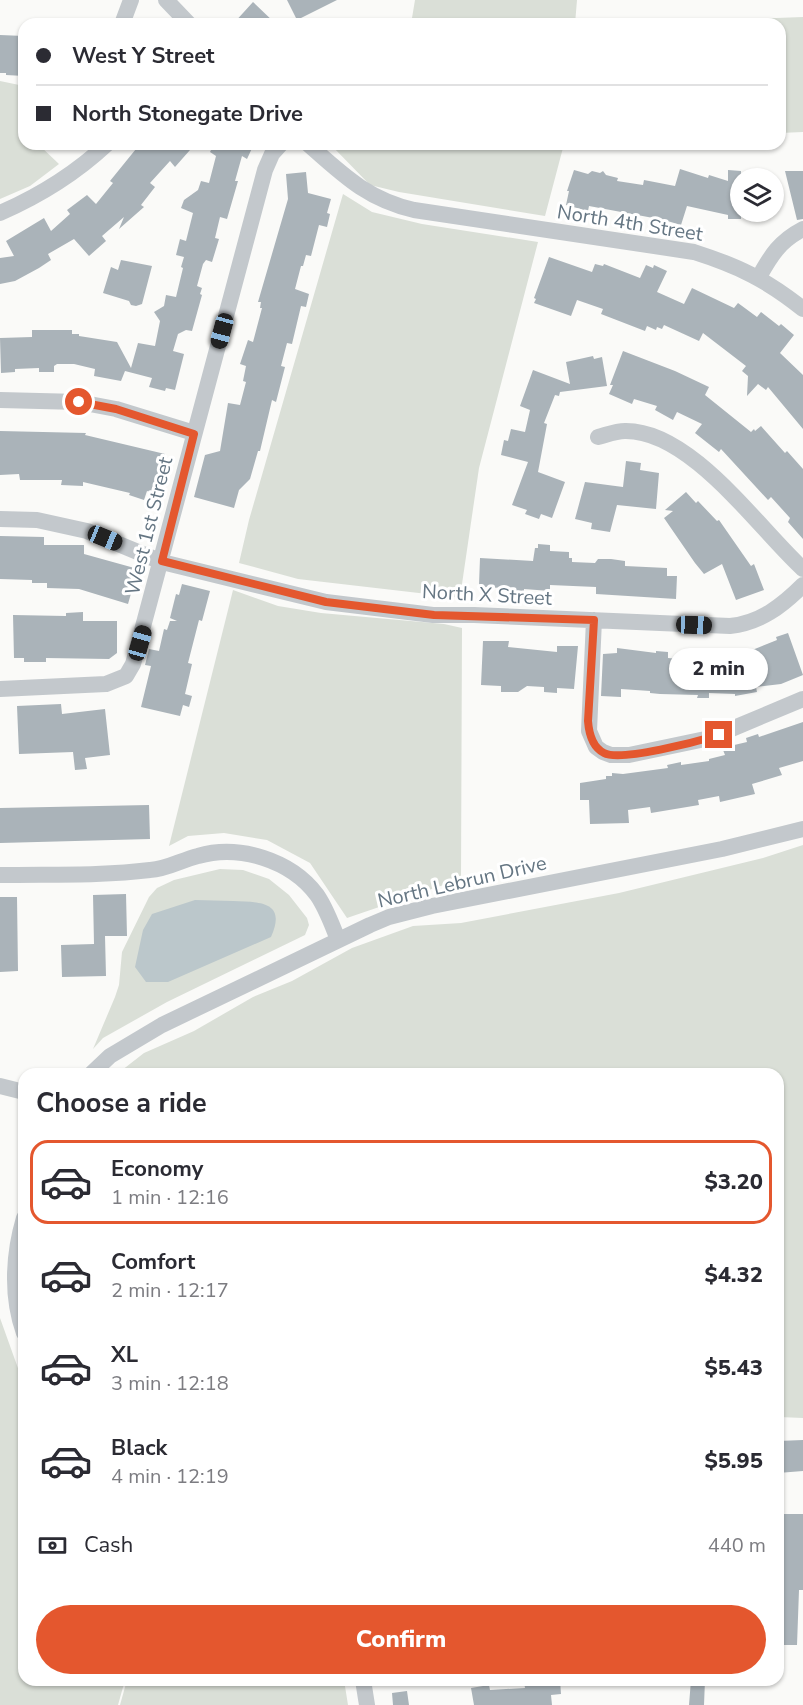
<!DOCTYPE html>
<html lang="en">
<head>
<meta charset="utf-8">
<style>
	body { margin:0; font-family:"Nunito Sans",sans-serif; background:#f2f2f3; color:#2b2b33; height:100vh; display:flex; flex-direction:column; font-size:22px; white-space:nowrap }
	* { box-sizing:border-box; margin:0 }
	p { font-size:20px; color:#7c7c81 }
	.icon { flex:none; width:33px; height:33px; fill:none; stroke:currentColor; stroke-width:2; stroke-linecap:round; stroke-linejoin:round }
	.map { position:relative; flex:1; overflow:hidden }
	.details { position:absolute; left:18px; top:1068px; width:766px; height:618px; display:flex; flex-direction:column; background:#fff; border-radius:18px; box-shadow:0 2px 4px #0004 }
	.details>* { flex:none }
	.banner { position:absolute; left:18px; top:18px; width:768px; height:132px; border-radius:18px; box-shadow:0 2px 4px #0004; display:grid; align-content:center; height:132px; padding:0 18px; background:#fff }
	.buttons { position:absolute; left:730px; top:168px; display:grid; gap:12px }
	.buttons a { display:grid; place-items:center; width:54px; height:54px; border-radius:50%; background:#fff; box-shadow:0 2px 4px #0004; font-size:30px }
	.end { position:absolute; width:27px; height:27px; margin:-14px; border:8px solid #e4572e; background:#fff; box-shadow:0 0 0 3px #fff }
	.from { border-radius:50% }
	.bubble { position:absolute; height:42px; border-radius:21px; background:#fff; box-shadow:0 2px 4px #0004; font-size:20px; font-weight:800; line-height:42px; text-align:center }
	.car { position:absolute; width:18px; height:36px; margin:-18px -9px; border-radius:8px; box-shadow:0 0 4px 2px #0007; background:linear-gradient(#222 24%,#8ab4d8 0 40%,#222 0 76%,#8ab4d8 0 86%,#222 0) }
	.banner b { display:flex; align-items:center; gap:21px; height:57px; font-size:22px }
	.banner b+b { border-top:2px solid #e1e1e2 }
	.banner i { width:15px; height:15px; background:#2b2b33 }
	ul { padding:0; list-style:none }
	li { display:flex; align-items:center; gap:18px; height:84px; margin:0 12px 9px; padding:0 6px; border:3px solid transparent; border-radius:18px }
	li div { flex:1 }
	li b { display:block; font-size:22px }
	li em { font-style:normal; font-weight:800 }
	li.on { border-color:#e4572e }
	li>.icon { width:54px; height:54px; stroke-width:1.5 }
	h2 { padding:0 18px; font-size:27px; line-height:72px }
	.pay { display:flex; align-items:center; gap:15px; height:66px; padding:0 18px; font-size:22px }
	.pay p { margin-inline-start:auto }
	.button { display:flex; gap:12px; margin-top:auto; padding:12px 18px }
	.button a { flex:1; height:69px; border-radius:36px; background:#e4572e; color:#fff; font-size:24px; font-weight:800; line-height:69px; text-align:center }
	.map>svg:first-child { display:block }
	.green { fill:#dadfd7 }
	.water { fill:#bbc7cb }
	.building { fill:#aab3b9 }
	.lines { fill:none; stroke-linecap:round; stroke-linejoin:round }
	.minor { stroke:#c3c8cc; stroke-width:16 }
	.route { stroke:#e4572e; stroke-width:8 }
	.labels { text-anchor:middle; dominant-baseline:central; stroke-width:6; stroke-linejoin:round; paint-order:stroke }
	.street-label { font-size:20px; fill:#657683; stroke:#fff }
</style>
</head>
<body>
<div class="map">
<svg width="803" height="1705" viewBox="0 0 803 1705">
	<rect width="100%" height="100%" fill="#fafaf8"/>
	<path class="green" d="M415,0H577L575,24H411Z
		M803,17V132L780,133V24H597Z
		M0,81L24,86L22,128L24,131V144H38L59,164L30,186L0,199Z
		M330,144H564L545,216L399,192L370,185Z
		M343,194L372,212L422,224L538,242L479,468L462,584V598L298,579L239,563L249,520Z
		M233,590L278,606L321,613L444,624L462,628L461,879L347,918L310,863L267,840L224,833L188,836L169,846Z
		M803,845V1418L779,1417L778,1074H117L144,1053L194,1031L253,997L292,981L352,948L413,926L461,923L619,893L763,858Z
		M220,869L243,870L269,879L289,895L307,918L309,925L305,935L167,1002L103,1038L93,1049L115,997L119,985L122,952L149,897L157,888L174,880Z
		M0,1318L24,1385V1680H125L118,1705H0Z
		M127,1680H344L348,1705H120Z"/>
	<path class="water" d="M195,900C208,900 220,901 233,901C260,902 287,901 271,937L168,982H146L135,967L143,930L152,914Z"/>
	<path class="building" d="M287,0H337L297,20Z
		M253,2L276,24H233Z
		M0,35L24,36V76L6,75V73H0Z
		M140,144H183L190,150L175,167L170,161L150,183L155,187L141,205L144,207L119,229L124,217L102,236L106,241L89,256L74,239L48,254L51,260L39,268L15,281L0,284V258L14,256L6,241L44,218L51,231L70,214L67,210L87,195L96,204L113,183L110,181Z
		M214,144H254L247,159L242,156L235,181H238L227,219L220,217L215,238L219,239L212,262L206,260L203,264L197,286L202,288L200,294L202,295L192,331L186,330L178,334L173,351L184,354L175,390L166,388L165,391L149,387L152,378L125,371L121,381L94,376L95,369L74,364H57L54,366V372H39V368L15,369V372L1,373L0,338L32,337V330H72V334H79V336L117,342L131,368L138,343L155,346L160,321L154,312L164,306L166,295L176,297L183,268L181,267L184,257L176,255L180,239L186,241L193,213L181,208L184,200L198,190L201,181L209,183L216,156L210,152Z
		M680,169L708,178L709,175L728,181V170L741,171V219H728V215L687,206L681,225L664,220L589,206L588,211L566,205L569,191H567L574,170L588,174L592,171L600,173L603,171L606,175L618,178L617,181L643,185L644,180L675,186Z
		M785,171H803V219L797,220Z
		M306,172L308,193L331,199L327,213L330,214L327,227L319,225L311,256L306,255L303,266H301L295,289L309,294L306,307L301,306L292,344L287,343L281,366L285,367L276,402L272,400L260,451H258L250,479L239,490L234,508L194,497L205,455L220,451L228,403L240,405L246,382L243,381L246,366L240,364L248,340L253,342L262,308H260L261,302H258L288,199L286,174Z
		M549,257L592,272L595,264L603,266L604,264L640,278L646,265L653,268L654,265L667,271L657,292L684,304L692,288L734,308L738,303L757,317L761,312L779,326L781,324L794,335L780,353L803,375V429L768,387L766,390L758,384L747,396L748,376L742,371L746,366L703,333L699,341L664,325L662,329L657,327L656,330L647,326L645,331L601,314L603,309L577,300L571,316L534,303L536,299L534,298Z
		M121,260L152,266L142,304L136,306L131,305L129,301L103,293L111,267L118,270Z
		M623,351L675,371L709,387L705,395L751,432L754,429L755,431L761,426L785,453L787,451L803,469V539L788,522L790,518L771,497L768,500L721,449L719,452L695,433L702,424L677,412L673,420L655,410L657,406L634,399L632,404L609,394L613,385H610Z
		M593,356L594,359L602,357L607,386L560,392L559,396L555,395L544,423L547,424L538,472L565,482L552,518L541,514L539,519L525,514L527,510L512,505L528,462L501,455L504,440L508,441L511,429L525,432L530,410L520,406L533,370L570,384L566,362Z
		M0,431L86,433L85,435L165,454L154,493L147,491L144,500L129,495L130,493L83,482V486L61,485L62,480H20L19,474L0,475Z
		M626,461L641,463L640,470L659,473L656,509L617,505L610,532L591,529L592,523L575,519L585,482L623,487Z
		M686,492L696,503L698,501L717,521L719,520L751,566L754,564L764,590L736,600L722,564L704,574L695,563L664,518L673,511L665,510Z
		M0,536L44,537V545H84V554L138,569L128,604L79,589L47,588V583H32V580L0,579Z
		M538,544L550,545V551L569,552V558H572V562L595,563L598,559H611L625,561V566L667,568V576H677L676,599L596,594V587L550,585V591L524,589V592H504V588L480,587L479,585L480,558L533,561L535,548H538Z
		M182,584L210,591L202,621L199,620L188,663L192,664L185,694L192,696L189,707L183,705L180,716L141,707L151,666L145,665L149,649L159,651L164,629L167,630L170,621H177L170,618L176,594L179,595Z
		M83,612V621H117V653L109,659L46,658V662H24V658H14L13,615L66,616V613Z
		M788,633L803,675L781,684L756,687L757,692L735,696V694L709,693V698H697L698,695L660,694L650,693V691L621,689V697L601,696L603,654L617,653V648L656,653V651L668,652V658L693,660V657L704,658V654L739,650L740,655L777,640L776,637Z
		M483,641H509L508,647L557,652V646H578L574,689L557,688V693L544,692V687L527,686L518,692H501V686L481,685Z
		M61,704L62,714L105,709L110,755L85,758L87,769L75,770L73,752L19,754L17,706Z
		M803,722V761L779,768L782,775L752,784L755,794L720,802L719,796L698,800L699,805L651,813L650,807L628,810L629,823L590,824L589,800H580V783L606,779V776H612V773L623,774L668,768L667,765L681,762V765L709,761V759L725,755L723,750L731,749L730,746L747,742L746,738L758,734L759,737Z
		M149,805L150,839L0,843V808Z
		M126,894L127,936H105L106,976L62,977L61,945L94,944L93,895Z
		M0,897H17L18,971L0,972Z
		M803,1440V1471L778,1473V1441Z
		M783,1514H803V1590H799L797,1645H778V1579H782L783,1542H778V1523H782Z
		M539,1680H560L561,1694L551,1695L552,1705H474L471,1688L489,1685L490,1690L525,1688L524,1682Z
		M691,1680H705L704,1705H689Z
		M407,1691L409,1705H393L392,1693Z"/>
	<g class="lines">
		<path class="minor" d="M166,0L189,24
			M122,24L131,0
			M308,144C343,175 367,199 414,210L694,252C738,266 767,280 803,309
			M0,213C39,196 76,173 107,144
			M759,277C771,255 780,241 803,229
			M0,400L79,402L116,409L194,433
			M598,437C606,435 616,431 625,431C691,430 758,528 803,569
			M0,519L37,520L87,531L162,562L326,602L433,615H474L730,626C760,623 782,606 803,585
			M594,620L589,731L596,747L603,752L611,755H629L710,738L803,699
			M0,689L106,684L126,676L133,664L265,170L272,154L281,144
			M0,875C50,874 101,876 150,870C168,869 181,860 198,856C239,844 291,860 317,895C326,908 332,924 338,940
			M91,1074L110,1056L162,1025L370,925L389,917L432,906L722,849L803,829
			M0,1086L24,1092
			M24,1218C13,1255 11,1297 24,1333
			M363,1680L367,1705"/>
	</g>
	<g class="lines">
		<path class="route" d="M79,402L116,409L194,434L162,561L326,602L434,615L594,620L588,721C589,734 592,747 604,753C621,762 699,741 719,735"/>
	</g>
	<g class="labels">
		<g class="street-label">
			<text transform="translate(630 223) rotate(9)">North 4th Street</text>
			<text transform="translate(149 526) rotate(-76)">West 1st Street</text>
			<text transform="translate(487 595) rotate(3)">North X Street</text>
			<text transform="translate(462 882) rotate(-13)">North Lebrun Drive</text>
		</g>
	</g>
</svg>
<div class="buttons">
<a><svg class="icon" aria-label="layers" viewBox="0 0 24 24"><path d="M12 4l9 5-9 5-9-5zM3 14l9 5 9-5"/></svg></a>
</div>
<i class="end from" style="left:79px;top:402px"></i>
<i class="end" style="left:719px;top:735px"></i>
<div class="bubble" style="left:669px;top:648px;width:99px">2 min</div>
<i class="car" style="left:222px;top:331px;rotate:195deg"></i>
<i class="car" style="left:105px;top:538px;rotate:112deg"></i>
<i class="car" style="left:694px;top:625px;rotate:92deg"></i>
<i class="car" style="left:140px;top:643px;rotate:16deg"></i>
<div class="banner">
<b><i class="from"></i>West Y Street</b>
<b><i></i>North Stonegate Drive</b>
</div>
<section class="details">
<h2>Choose a ride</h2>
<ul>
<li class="on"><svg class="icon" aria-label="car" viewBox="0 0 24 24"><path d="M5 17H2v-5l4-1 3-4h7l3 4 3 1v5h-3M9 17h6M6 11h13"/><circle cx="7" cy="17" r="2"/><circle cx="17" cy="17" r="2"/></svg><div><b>Economy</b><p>1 min · 12:16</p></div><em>$3.20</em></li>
<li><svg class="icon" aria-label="car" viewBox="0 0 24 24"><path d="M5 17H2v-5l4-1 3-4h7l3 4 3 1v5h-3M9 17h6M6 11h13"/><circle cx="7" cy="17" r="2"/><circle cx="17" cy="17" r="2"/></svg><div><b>Comfort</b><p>2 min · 12:17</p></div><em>$4.32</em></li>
<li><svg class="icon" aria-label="car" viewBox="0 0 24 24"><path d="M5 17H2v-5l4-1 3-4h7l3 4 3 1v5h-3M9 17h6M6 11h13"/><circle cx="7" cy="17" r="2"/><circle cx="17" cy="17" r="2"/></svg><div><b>XL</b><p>3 min · 12:18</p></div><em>$5.43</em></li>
<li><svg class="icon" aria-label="car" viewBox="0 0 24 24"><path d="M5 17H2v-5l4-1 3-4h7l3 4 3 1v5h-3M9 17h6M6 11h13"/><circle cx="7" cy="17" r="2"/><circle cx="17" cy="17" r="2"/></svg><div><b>Black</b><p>4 min · 12:19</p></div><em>$5.95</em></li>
</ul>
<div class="pay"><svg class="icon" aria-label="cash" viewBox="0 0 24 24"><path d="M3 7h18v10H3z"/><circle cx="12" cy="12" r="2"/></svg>Cash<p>440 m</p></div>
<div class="button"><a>Confirm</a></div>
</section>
</div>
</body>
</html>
